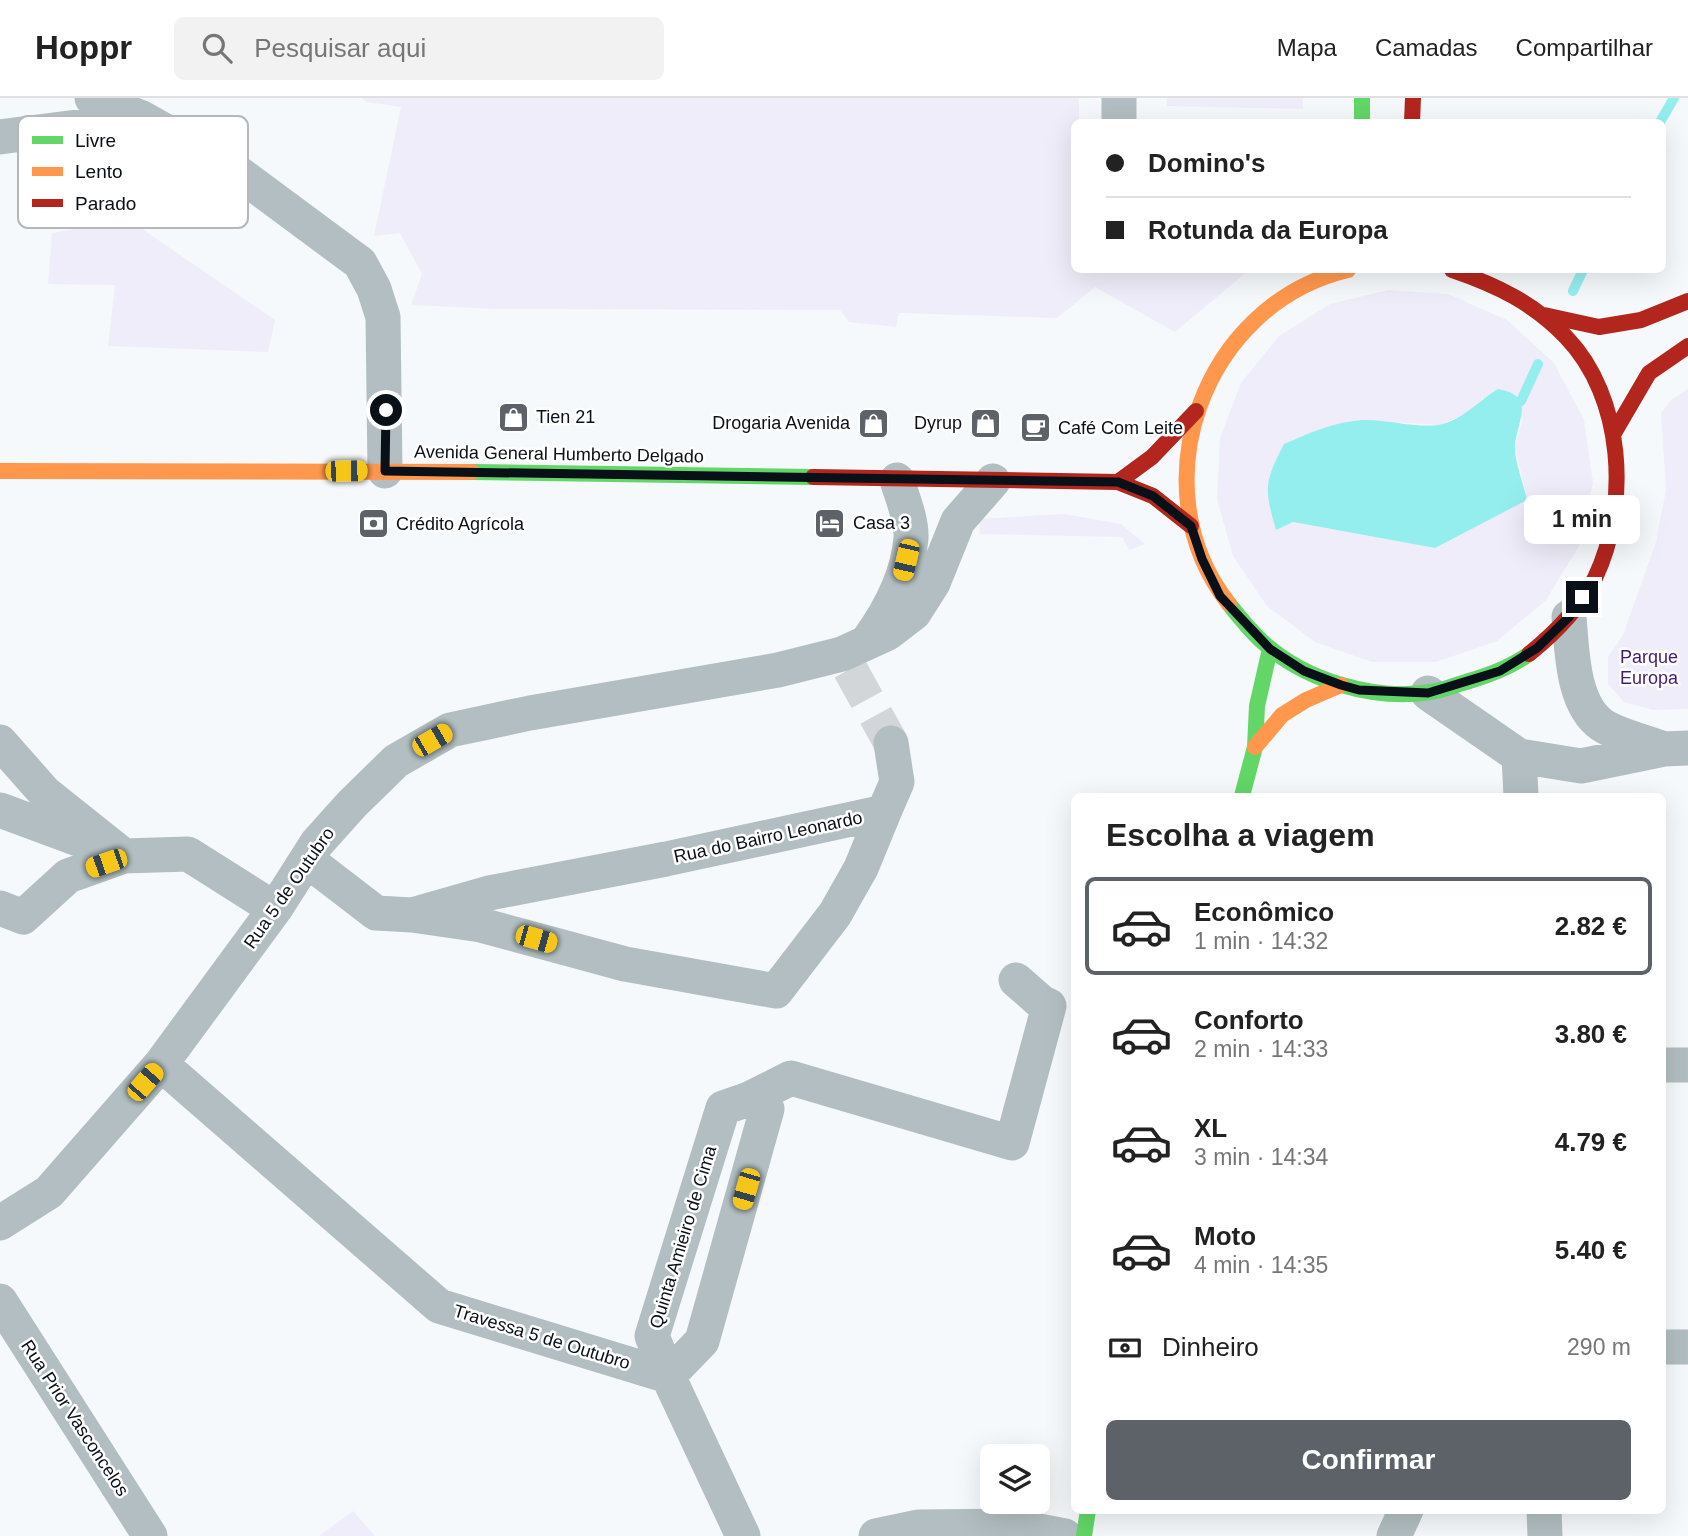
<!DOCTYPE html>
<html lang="pt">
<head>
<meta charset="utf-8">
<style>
	body { margin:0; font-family:Helvetica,sans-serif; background:#f2f2f2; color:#222; height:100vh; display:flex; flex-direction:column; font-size:26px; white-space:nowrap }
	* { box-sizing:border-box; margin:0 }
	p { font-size:23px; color:#767676 }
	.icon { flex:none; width:38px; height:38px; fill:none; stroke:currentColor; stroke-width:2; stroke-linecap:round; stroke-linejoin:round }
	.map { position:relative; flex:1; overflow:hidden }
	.details { position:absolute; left:1071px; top:695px; width:595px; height:721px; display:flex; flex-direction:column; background:#fff; border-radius:10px; box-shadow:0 7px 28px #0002 }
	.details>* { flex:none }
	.banner { position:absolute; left:1071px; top:21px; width:595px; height:154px; border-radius:10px; box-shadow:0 7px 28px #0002; display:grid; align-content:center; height:154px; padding:0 35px; background:#fff }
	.controls { position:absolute; left:980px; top:1346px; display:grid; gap:14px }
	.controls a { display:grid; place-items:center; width:70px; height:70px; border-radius:10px; background:#fff; box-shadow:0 7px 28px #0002; font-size:35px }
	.end { position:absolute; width:32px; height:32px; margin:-16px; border:9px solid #091017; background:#fff; box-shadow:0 0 0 4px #fff }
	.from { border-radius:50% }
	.bubble { position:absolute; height:49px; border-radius:10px; background:#fff; box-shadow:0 7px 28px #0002; font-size:23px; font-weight:700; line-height:49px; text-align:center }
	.car { position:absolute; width:21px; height:42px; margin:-21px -10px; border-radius:9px; box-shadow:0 0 5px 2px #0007; background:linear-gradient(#f5c518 24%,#345 0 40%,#f5c518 0 76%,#345 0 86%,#f5c518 0) }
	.banner b { display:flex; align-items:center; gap:24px; height:66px; font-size:26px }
	.banner b+b { border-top:2px solid #e0e0e0 }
	.banner i { width:18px; height:18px; background:#222 }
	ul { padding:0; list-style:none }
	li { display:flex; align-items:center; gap:21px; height:98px; margin:0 14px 10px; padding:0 21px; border:4px solid transparent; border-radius:10px }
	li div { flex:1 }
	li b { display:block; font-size:26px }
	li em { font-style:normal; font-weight:700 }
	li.active { border-color:#5c6267 }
	li>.icon { width:63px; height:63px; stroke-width:1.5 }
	h2 { padding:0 35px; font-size:32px; line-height:84px }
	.pay { display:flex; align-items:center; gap:18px; height:77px; padding:0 35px; font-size:26px }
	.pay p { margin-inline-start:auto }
	.action { display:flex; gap:14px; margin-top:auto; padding:14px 35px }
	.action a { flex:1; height:80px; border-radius:10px; background:#5c6267; color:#fff; font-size:28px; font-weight:700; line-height:80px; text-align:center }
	header { display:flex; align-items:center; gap:42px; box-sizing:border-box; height:98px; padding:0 35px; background:#fff; border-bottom:2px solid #e0e0e0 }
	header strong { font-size:33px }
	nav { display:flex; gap:38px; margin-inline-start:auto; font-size:24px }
	.search { width:490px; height:63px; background:#f2f2f2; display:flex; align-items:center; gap:18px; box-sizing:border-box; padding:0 24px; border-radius:10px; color:#767676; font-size:26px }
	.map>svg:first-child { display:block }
	.green { fill:#eeedf9; fill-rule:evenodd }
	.water { fill:#95eeee }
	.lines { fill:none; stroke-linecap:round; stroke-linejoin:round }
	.stream { stroke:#95eeee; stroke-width:10 }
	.street-tunnel { stroke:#d2d6d9; stroke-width:35; stroke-dasharray:35 18; stroke-linecap:butt }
	.street { stroke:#b2bec1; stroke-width:35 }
	.fast { stroke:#63d668; stroke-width:16 }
	.slow { stroke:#ff974d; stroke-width:16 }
	.jam { stroke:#b3261e; stroke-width:16 }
	.route { stroke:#091017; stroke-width:9 }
	.labels { text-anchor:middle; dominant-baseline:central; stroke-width:5; stroke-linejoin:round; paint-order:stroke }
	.poi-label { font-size:18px; fill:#091017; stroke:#fff; text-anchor:start }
	.street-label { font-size:18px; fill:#091017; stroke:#fff }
	.park-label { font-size:18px; fill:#421b74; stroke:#fff }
	.key { fill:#fff; stroke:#b5b7b9; stroke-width:2 }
	.key-label { font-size:19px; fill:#091017 }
</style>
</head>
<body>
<header>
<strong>Hoppr</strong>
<div class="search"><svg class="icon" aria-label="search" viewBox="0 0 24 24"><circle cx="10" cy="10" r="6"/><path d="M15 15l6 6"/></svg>Pesquisar aqui</div>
<nav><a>Mapa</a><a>Camadas</a><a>Compartilhar</a></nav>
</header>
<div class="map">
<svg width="1688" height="1438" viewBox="0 0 1688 1438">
	<rect width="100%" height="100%" fill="#f6f9fb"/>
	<path class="green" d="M362,0H1079V24H1074V172H1249L1175,234L1095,189L1057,220L899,215L896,229L849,224L840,212L496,211L411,207L422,176L400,135L374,138L401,9L367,4Z
		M1167,0H1303V11L1167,8Z
		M129,122L275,222L268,254L108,248L115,187L48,186L52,135Z
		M1388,192L1448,196L1507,222L1554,265L1584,322L1593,385L1579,448L1546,502L1497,543L1436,564H1372L1315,544L1267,508L1233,458L1217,401L1220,340L1241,285L1279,238L1330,206ZM1483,300L1523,319L1515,349L1527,401L1435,450L1292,424L1362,322L1440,327L1470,313Z
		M1688,291V611L1653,612L1624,604L1608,586V559L1623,537L1656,444L1666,392L1661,315L1672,301Z
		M1064,416L1121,426L1145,446L1129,452L1122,439L980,436L979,421Z
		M353,1413L375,1438H319Z"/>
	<path class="water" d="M1498,291C1537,298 1517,322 1515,348C1514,362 1524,387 1527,402L1435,450L1293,424L1276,432C1264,390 1264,385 1284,346C1309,335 1334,324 1362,322C1387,321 1414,330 1438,327C1462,323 1479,302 1498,291Z"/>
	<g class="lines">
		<path class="stream" d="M1660,24L1674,0
			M1573,193L1583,172
			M1521,303L1538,266"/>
		<path class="street-tunnel" d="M850,571L891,645"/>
		<path class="street" d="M92,0L142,20L233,71L360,165L374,191L383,219L385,373
			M1119,24V0
			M0,39L139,21
			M1569,519C1572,552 1572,606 1602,627C1617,637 1646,644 1664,651
			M869,541C890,512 908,477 911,440C912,422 902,399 897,382
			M1428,595L1519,658L1581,668L1664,651L1688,650
			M0,644L45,695L124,758L188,756L275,811
			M1519,658L1521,698
			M0,712L124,758L68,778L23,819L0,810
			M884,714L897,684L891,645
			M307,762L376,815L412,817L481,827L625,866L776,893L835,816L861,770L884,714L666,761L489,795L412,817
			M161,966L439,1208L668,1278L743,1438
			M1662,967H1688
			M749,1001L767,1011L702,1243L668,1278L652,1238L723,1010L749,1001L791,980L1012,1045L1049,908L1041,904L1016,882
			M0,1125L49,1094L161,966L275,811L317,745L352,706L396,663L450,632L530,615L778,572L842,556L888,535L914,515L933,485L958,423L993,383
			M0,1203L150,1438
			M1662,1249H1688
			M1544,1412L1545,1438
			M876,1438L919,1429L1013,1428L1065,1438
			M1394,1438L1406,1412"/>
		<path class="fast" d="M1362,0V24
			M472,374L813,379
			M1229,506C1240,520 1252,535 1265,546C1307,583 1375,603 1430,594C1442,593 1454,587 1466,584C1489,577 1509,570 1529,556
			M1242,698L1255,649L1257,608L1270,551
			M1084,1438L1088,1412"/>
		<path class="slow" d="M0,373L472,374
			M1229,506C1137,389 1203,206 1348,172
			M1255,649L1282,617L1306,602L1341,587"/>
		<path class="jam" d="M1412,24L1413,0
			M1452,172C1496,187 1534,205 1566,239C1624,299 1630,407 1595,480C1580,510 1555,535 1529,556
			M1544,217L1599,229L1641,222L1688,203
			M1614,335L1649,275L1688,248
			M813,379L1118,384L1153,398L1191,428
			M1118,384L1152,359L1196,313"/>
	</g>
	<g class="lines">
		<path class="route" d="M386,312L385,373L1118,384L1153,398L1191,428L1202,461L1220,498L1270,551L1304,573L1341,587L1359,592L1428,595L1500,573L1537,550L1569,519L1582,499"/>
	</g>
	<defs>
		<symbol id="shop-square" viewBox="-11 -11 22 22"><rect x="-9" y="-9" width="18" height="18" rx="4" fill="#5c6267" stroke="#fff"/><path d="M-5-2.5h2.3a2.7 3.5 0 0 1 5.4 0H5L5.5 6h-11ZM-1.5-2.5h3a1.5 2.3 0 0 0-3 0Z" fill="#fff"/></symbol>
		<symbol id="cafe-square" viewBox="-11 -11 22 22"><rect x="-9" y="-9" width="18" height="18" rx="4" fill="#5c6267" stroke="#fff"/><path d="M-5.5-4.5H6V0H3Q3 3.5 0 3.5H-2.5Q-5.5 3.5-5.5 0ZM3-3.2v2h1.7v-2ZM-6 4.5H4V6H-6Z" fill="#fff"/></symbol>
		<symbol id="hotel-square" viewBox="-11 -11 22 22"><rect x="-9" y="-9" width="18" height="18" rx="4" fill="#5c6267" stroke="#fff"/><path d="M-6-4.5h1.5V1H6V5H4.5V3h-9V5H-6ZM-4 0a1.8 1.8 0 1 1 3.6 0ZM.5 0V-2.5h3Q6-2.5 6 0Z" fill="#fff"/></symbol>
		<symbol id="bank-square" viewBox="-11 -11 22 22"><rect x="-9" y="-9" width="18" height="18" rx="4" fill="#5c6267" stroke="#fff"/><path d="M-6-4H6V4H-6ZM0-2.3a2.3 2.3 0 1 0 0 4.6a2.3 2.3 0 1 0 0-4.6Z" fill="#fff"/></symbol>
	</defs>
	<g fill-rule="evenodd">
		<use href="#shop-square" x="496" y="302" width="35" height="35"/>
		<use href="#shop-square" x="856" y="308" width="35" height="35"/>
		<use href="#shop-square" x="968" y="308" width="35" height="35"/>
		<use href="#cafe-square" x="1018" y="312" width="35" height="35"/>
		<use href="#hotel-square" x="812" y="408" width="35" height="35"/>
		<use href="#bank-square" x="356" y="408" width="35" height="35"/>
	</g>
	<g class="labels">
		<g class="poi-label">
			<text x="536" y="319">Tien 21</text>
			<text x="850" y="325" text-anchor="end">Drogaria Avenida</text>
			<text x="962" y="325" text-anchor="end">Dyrup</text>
			<text x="1058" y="330">Café Com Leite</text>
			<text x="853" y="425">Casa 3</text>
			<text x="396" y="426">Crédito Agrícola</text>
		</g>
		<g class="street-label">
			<text transform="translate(559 356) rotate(1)">Avenida General Humberto Delgado</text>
			<text transform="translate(768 739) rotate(-12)">Rua do Bairro Leonardo</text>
			<text transform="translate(289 790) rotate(-55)">Rua 5 de Outubro</text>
			<text transform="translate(683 1139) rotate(-73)">Quinta Amieiro de Cima</text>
			<text transform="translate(542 1239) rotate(17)">Travessa 5 de Outubro</text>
			<text transform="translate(75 1320) rotate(57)">Rua Prior Vasconcelos</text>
		</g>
		<g class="park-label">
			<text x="1649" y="559">Parque<tspan x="1649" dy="21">Europa</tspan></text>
		</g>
	</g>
	<rect x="18" y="18" width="230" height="112" rx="10" class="key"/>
	<rect x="32" y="38" width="31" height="8" fill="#63d668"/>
	<rect x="32" y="69" width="31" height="9" fill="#ff974d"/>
	<rect x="32" y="101" width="31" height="8" fill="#b3261e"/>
	<g class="key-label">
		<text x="75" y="49">Livre</text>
		<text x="75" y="80">Lento</text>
		<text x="75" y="112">Parado</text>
	</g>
</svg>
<div class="controls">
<a><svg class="icon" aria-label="layers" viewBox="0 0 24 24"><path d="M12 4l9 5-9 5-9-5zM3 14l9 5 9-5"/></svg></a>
</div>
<i class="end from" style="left:386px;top:312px"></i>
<i class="end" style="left:1582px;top:499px"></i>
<div class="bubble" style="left:1524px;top:397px;width:116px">1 min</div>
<i class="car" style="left:346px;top:373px;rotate:89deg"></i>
<i class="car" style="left:906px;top:462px;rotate:193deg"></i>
<i class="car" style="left:432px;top:642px;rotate:60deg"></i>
<i class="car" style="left:106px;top:765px;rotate:251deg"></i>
<i class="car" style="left:536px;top:841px;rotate:106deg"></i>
<i class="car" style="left:145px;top:984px;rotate:41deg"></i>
<i class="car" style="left:746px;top:1091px;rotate:196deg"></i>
<div class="banner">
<b><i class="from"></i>Domino's</b>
<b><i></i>Rotunda da Europa</b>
</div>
<section class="details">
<h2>Escolha a viagem</h2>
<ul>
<li class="active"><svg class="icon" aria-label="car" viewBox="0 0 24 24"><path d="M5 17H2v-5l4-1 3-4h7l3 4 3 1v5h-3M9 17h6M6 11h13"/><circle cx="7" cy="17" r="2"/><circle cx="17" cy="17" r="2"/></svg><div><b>Econômico</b><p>1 min · 14:32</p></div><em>2.82 €</em></li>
<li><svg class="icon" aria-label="car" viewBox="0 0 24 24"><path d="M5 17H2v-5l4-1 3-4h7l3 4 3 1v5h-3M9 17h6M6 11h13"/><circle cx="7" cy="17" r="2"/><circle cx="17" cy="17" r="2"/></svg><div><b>Conforto</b><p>2 min · 14:33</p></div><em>3.80 €</em></li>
<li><svg class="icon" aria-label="car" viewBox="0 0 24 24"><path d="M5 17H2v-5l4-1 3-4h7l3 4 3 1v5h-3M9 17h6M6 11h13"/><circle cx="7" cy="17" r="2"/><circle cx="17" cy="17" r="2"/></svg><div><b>XL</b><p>3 min · 14:34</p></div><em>4.79 €</em></li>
<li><svg class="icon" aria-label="car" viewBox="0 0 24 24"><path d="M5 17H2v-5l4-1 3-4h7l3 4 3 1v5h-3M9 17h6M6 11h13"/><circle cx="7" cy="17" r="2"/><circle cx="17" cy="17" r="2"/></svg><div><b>Moto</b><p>4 min · 14:35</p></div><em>5.40 €</em></li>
</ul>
<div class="pay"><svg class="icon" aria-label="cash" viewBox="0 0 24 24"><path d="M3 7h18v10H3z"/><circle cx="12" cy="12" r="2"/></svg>Dinheiro<p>290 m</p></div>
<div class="action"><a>Confirmar</a></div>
</section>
</div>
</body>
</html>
